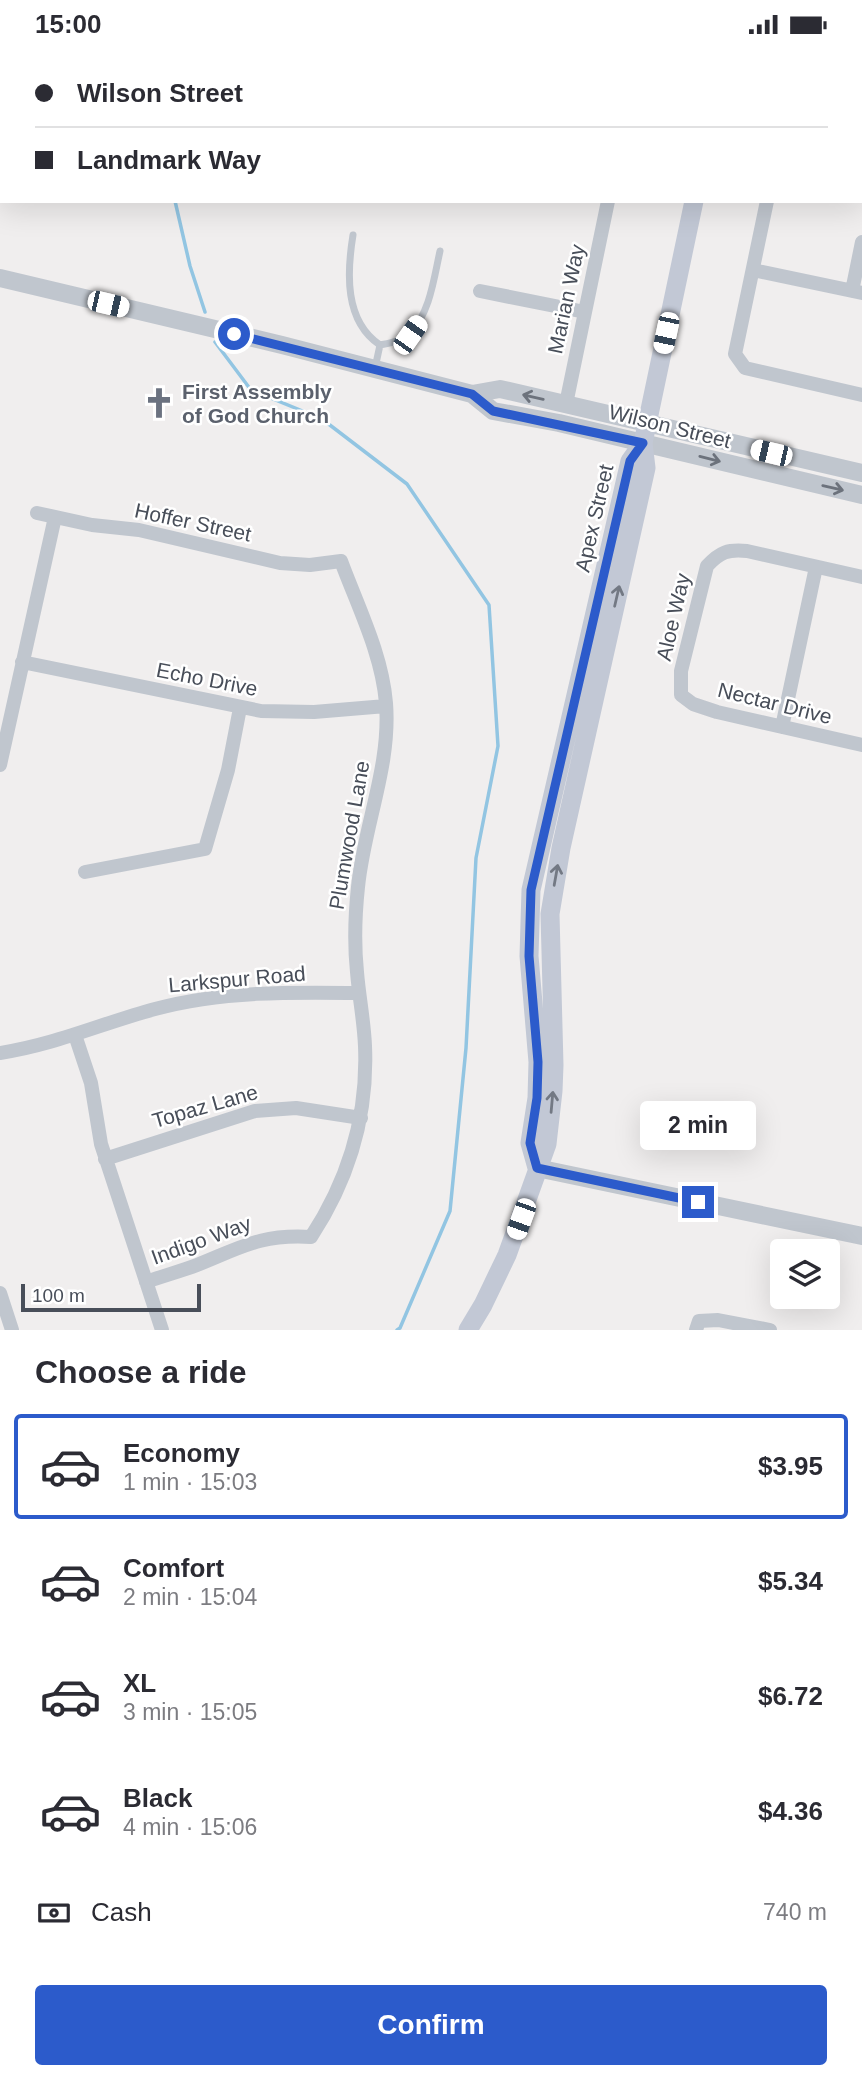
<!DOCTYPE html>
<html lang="en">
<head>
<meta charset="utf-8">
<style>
	body { margin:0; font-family:Helvetica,sans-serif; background:#f2f2f3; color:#2b2b33; height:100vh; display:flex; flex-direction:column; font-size:26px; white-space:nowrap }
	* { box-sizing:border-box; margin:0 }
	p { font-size:23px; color:#7c7c81 }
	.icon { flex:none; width:38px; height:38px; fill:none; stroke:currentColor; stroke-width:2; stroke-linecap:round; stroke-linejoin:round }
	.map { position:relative; height:1281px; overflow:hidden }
	.side { display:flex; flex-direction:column; background:#fff; flex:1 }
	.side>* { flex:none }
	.hud { position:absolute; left:0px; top:0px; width:863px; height:154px; box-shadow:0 7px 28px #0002; display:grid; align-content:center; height:154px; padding:0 35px; background:#fff }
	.buttons { position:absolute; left:770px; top:1190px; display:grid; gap:14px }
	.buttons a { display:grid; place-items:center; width:70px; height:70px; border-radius:7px; background:#fff; box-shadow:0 7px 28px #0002; font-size:35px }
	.scale { position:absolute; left:21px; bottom:18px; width:180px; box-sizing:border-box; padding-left:7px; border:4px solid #484e59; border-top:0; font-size:19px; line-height:24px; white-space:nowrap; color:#484e59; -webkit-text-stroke:5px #fff; paint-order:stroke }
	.end { position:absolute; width:32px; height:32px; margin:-16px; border:9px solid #2c5bcb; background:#fff; box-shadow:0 0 0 4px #fff }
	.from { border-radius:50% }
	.bubble { position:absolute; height:49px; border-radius:7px; background:#fff; box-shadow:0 7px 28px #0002; font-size:23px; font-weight:600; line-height:49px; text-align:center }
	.car { position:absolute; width:21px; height:42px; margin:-21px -10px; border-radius:9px; box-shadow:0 0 5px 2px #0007; background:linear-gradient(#fff 24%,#345 0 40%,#fff 0 76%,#345 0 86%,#fff 0) }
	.hud b { display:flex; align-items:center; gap:24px; height:66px; font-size:26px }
	.hud b+b { border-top:2px solid #e1e1e2 }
	.hud i { width:18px; height:18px; background:#2b2b33 }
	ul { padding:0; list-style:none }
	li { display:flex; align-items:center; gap:21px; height:105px; margin:0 14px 10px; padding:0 21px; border:4px solid transparent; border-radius:7px }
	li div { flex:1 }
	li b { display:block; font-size:26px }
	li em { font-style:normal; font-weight:600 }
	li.current { border-color:#2c5bcb }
	li>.icon { width:63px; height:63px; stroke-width:1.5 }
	h2 { padding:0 35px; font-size:32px; line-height:84px }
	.pay { display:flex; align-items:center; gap:18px; height:77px; padding:0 35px; font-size:26px }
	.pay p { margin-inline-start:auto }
	.action { display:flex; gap:14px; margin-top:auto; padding:14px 35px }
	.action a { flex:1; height:80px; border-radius:7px; background:#2c5bcb; color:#fff; font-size:28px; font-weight:600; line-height:80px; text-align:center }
	.status { display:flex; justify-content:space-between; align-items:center; height:49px; padding:0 35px; background:#fff; direction:ltr }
	.status svg { height:19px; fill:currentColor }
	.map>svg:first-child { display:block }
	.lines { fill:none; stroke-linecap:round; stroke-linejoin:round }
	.stream { stroke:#92c5e2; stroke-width:3.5 }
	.service { stroke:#c0c6ce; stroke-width:7 }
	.minor { stroke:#c0c6ce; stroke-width:14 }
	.tertiary { stroke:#c0c6ce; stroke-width:18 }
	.secondary { stroke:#c2c8d5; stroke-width:19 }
	.oneway { stroke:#6c727c }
	.oneway2 { stroke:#737984 }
	.route { stroke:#2c5bcb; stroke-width:9 }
	.labels { text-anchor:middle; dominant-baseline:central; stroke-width:5; stroke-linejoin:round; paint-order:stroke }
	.street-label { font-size:21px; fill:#484e59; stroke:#fff }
	.worship-label { font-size:21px; font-weight:bold; fill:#5b616d; stroke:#fff; text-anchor:start }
</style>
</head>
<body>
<div class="status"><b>15:00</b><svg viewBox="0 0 49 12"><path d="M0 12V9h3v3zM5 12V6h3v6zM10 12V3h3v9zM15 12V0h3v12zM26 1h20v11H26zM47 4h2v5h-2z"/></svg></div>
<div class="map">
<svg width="862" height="1281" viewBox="0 0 862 1281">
	<rect width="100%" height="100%" fill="#f0eeee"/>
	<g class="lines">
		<path class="stream" d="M158,2V0
			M175,152L190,217L205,263
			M215,293L251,341L322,370L407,435L489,556L498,697L476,809L466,999L450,1162L400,1279L397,1281"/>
		<path class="service" d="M353,186C347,223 344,272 380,296
			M375,319L380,296C390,294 403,292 410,284C430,264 434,229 440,202"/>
		<path class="minor" d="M301,0L302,2
			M640,2V0
			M799,2L800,0
			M0,124H2
			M767,152L735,305L745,319L862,346
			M753,221L862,244
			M480,242L585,263
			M852,242L862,193
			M566,355L608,152
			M37,464L92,476L139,481L280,514L310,516L341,512C358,558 382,605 386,654C391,717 364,776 358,838C355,866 354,894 357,923C359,948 364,972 365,997C368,1066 349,1130 311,1188C261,1185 242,1198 197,1216C181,1222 163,1227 146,1233
			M862,528L747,502C728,500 720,503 707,517L681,622V646L693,655L717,663L862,696
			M22,613L261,662L314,663L386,657
			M782,678L816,518
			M0,716L55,468
			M85,823L205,800L228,721L240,659
			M75,986L91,1034L101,1095L162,1281
			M0,1004C54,996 103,974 155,960C221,942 292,943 359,944
			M105,1110L255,1062L296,1059L361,1069
			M0,1244L12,1281
			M696,1281L699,1272L718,1271L770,1281"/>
		<path class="tertiary" d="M0,229L282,296L472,345L493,362L559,374L862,446
			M472,345L500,340L862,424
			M537,1119L862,1187"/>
		<path class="secondary" d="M725,2V0
			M537,1119L530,1094L537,1049L538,1013L529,907L531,841L630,412L643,394
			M468,1281L483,1256L507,1206L547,1095L553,1042L554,1016L550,865L561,799L646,419L643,394L694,152"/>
	</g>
	<defs><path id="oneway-shaft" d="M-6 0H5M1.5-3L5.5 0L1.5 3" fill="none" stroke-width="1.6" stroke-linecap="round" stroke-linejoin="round" transform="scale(1.75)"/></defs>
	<g class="oneway">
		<use href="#oneway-shaft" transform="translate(533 348) rotate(-167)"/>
		<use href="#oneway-shaft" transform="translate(710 410) rotate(14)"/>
		<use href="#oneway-shaft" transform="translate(833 439) rotate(13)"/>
	</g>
	<g class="oneway2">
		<use href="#oneway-shaft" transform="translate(617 547) rotate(-77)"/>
		<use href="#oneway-shaft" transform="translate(556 826) rotate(-80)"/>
		<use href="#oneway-shaft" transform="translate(552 1053) rotate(-85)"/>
	</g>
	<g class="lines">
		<path class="route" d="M234,285L472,345L493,362L643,394L630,412L531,841L529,907L538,1013L537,1049L530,1094L537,1119L698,1153"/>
	</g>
	<defs>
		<symbol id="church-bare" viewBox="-9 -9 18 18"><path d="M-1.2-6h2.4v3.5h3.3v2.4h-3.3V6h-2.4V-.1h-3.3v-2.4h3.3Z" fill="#6b7280" stroke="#fff" stroke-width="2.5" paint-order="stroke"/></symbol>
	</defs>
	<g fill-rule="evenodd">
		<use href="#church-bare" x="137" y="332" width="44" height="44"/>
	</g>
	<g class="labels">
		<g class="street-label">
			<text transform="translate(566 250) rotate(-78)">Marian Way</text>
			<text transform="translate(670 377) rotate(14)">Wilson Street</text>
			<text transform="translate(594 469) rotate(-77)">Apex Street</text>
			<text transform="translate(193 473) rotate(12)">Hoffer Street</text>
			<text transform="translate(673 568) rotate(-77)">Aloe Way</text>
			<text transform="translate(207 630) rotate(11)">Echo Drive</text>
			<text transform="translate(775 654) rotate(14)">Nectar Drive</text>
			<text transform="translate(349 786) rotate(-80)">Plumwood Lane</text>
			<text transform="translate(237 930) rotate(-5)">Larkspur Road</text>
			<text transform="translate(205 1057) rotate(-16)">Topaz Lane</text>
			<text transform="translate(201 1191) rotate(-20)">Indigo Way</text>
		</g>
		<g class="worship-label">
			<text x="182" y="342">First Assembly<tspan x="182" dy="24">of God Church</tspan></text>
		</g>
	</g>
</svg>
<div class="buttons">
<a><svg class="icon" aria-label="layers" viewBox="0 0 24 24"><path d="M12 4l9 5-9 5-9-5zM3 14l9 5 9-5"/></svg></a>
</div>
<div class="scale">100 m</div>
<i class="end from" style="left:234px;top:285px"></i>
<i class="end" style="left:698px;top:1153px"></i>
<div class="bubble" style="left:640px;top:1052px;width:116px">2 min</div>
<i class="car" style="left:108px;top:255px;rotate:103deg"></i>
<i class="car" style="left:666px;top:284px;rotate:192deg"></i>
<i class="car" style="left:410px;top:286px;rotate:35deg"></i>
<i class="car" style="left:771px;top:404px;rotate:283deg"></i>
<i class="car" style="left:521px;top:1170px;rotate:200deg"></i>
<div class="hud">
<b><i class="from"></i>Wilson Street</b>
<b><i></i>Landmark Way</b>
</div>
</div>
<section class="side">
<h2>Choose a ride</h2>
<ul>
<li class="current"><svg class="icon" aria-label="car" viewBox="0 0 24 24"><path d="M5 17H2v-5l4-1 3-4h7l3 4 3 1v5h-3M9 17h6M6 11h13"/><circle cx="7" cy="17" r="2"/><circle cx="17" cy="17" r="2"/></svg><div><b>Economy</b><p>1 min · 15:03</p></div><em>$3.95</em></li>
<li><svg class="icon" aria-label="car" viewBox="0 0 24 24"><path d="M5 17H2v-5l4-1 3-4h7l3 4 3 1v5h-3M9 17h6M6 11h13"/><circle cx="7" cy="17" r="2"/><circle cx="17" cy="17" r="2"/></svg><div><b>Comfort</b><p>2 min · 15:04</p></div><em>$5.34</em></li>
<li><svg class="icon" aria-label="car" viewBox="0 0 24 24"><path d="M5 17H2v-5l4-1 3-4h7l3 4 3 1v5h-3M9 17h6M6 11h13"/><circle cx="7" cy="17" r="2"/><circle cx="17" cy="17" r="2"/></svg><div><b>XL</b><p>3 min · 15:05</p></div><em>$6.72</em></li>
<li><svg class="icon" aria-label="car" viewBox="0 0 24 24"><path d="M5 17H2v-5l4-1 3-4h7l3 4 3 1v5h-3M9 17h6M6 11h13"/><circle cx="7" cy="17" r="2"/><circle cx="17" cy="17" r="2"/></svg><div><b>Black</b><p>4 min · 15:06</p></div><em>$4.36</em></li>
</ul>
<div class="pay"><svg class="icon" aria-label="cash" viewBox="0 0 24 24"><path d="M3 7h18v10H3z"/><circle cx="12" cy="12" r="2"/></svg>Cash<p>740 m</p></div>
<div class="action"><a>Confirm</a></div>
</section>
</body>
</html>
